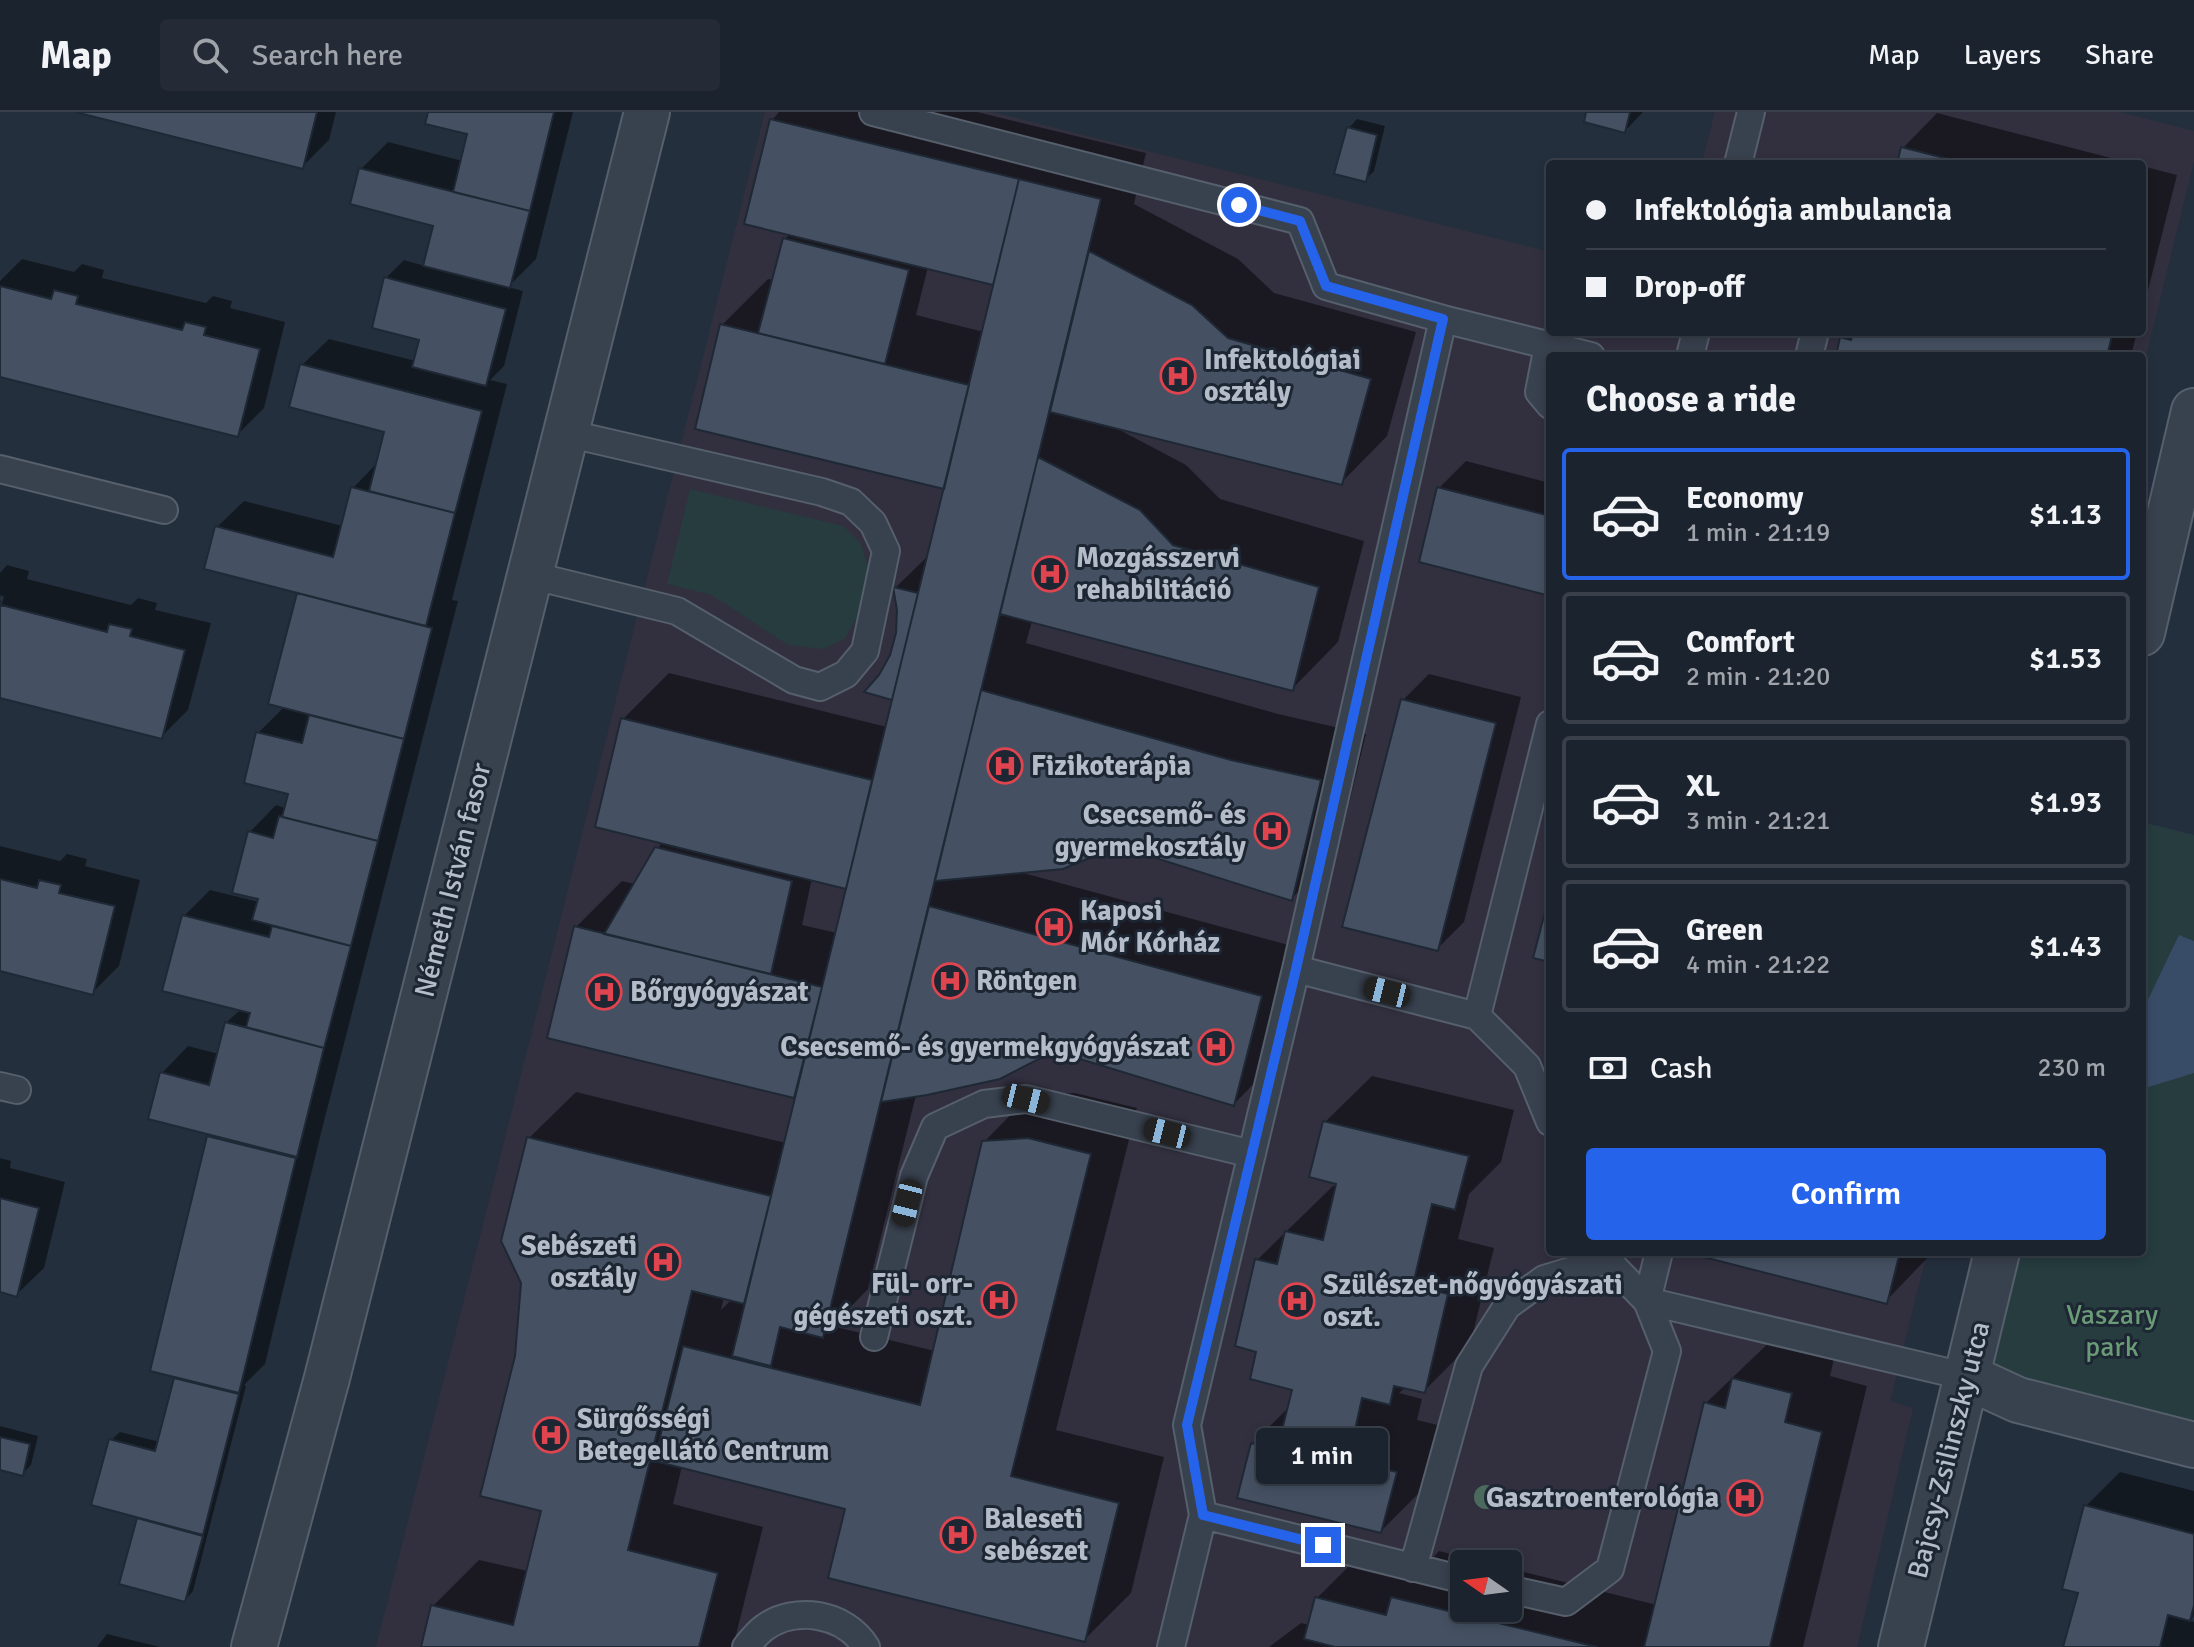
<!DOCTYPE html>
<html lang="en">
<head>
<meta charset="utf-8">
<style>
	body { margin:0; font-family:Signika,sans-serif; background:#242b36; color:#f1f3f6; height:100vh; display:flex; flex-direction:column; font-size:30px; white-space:nowrap }
	* { box-sizing:border-box; margin:0 }
	p { font-size:26px; color:#a0a4aa }
	.icon { flex:none; width:44px; height:44px; fill:none; stroke:currentColor; stroke-width:2; stroke-linecap:round; stroke-linejoin:round }
	.map { position:relative; flex:1; overflow:hidden }
	.details { position:absolute; left:1546px; top:240px; width:600px; height:904px; display:flex; flex-direction:column; background:#1b232e; border-radius:8px; box-shadow:0 4px 12px #0003,0 0 0 2px #39404a }
	.details>* { flex:none }
	.banner { position:absolute; left:1546px; top:48px; width:600px; height:176px; border-radius:8px; box-shadow:0 4px 12px #0003,0 0 0 2px #39404a; display:grid; align-content:center; height:176px; padding:0 40px; background:#1b232e }
	.needle { width:52px; rotate:284deg }
	.buttons { position:absolute; left:1450px; top:1438px; display:grid; gap:16px }
	.buttons a { display:grid; place-items:center; width:72px; height:72px; border-radius:8px; background:#1b232e; box-shadow:0 4px 12px #0003,0 0 0 2px #39404a; font-size:40px }
	.end { position:absolute; width:36px; height:36px; margin:-18px; border:10px solid #2563eb; background:#fff; box-shadow:0 0 0 4px #fff }
	.from { border-radius:50% }
	.bubble { position:absolute; height:56px; border-radius:8px; background:#1b232e; box-shadow:0 4px 12px #0003,0 0 0 2px #39404a; font-size:26px; font-weight:600; line-height:56px; text-align:center }
	.car { position:absolute; width:24px; height:48px; margin:-24px -12px; border-radius:10px; box-shadow:0 0 6px 2px #0007; background:linear-gradient(#222 24%,#8ab4d8 0 40%,#222 0 76%,#8ab4d8 0 86%,#222 0) }
	.banner b { display:flex; align-items:center; gap:28px; height:76px; font-size:30px }
	.banner b+b { border-top:2px solid #39404a }
	.banner i { width:20px; height:20px; background:#f1f3f6 }
	ul { padding:0; list-style:none }
	li { display:flex; align-items:center; gap:24px; height:132px; margin:0 16px 12px; padding:0 24px; border:4px solid #39404a; border-radius:8px }
	li div { flex:1 }
	li b { display:block; font-size:30px }
	li em { font-style:normal; font-weight:600 }
	li.active { border-color:#2563eb }
	li>.icon { width:72px; height:72px; stroke-width:1.5 }
	h2 { padding:0 40px; font-size:36px; line-height:96px }
	.pay { display:flex; align-items:center; gap:20px; height:88px; padding:0 40px; font-size:30px }
	.pay p { margin-inline-start:auto }
	.button { display:flex; gap:16px; margin-top:auto; padding:16px 40px }
	.button a { flex:1; height:92px; border-radius:8px; background:#2563eb; color:#fff; font-size:32px; font-weight:600; line-height:92px; text-align:center }
	header { display:flex; align-items:center; gap:48px; box-sizing:border-box; height:112px; padding:0 40px; background:#1b232e; border-bottom:2px solid #39404a }
	header strong { font-size:38px }
	nav { display:flex; gap:44px; margin-inline-start:auto; font-size:28px }
	.search { width:560px; height:72px; background:#242b36; display:flex; align-items:center; gap:20px; box-sizing:border-box; padding:0 28px; border-radius:8px; color:#a0a4aa; font-size:30px }
	.map>svg:first-child { display:block }
	.medical { fill:#32303f; fill-rule:evenodd }
	.green { fill:#263c3f }
	.water { fill:#394c67 }
	.shadow { fill:#0007; fill-rule:evenodd }
	.building { fill:#455162; stroke:#1f2835; stroke-width:2 }
	.lines { fill:none; stroke-linecap:round; stroke-linejoin:round }
	.lane-casing { stroke:#565f6c; stroke-width:30 }
	.street-casing { stroke:#565f6c; stroke-width:48 }
	.lane { stroke:#38414e; stroke-width:26 }
	.street { stroke:#38414e; stroke-width:44 }
	.tree { fill:#4b6a5d }
	.route { stroke:#2563eb; stroke-width:10 }
	.labels { text-anchor:middle; dominant-baseline:central; stroke-width:6; stroke-linejoin:round; paint-order:stroke }
	.poi-label { font-size:28px; font-weight:bold; fill:#b4bcc9; stroke:#1d2633; text-anchor:start }
	.street-label { font-size:28px; fill:#b4bcc9; stroke:#1d2633 }
	.park-label { font-size:28px; fill:#6b9a76; stroke:#1d2633 }
</style>
</head>
<body>
<header>
<strong>Map</strong>
<div class="search"><svg class="icon" aria-label="search" viewBox="0 0 24 24"><circle cx="10" cy="10" r="6"/><path d="M15 15l6 6"/></svg>Search here</div>
<nav><a>Map</a><a>Layers</a><a>Share</a></nav>
</header>
<div class="map">
<svg width="2194" height="1535" viewBox="0 0 2194 1535">
	<rect width="100%" height="100%" fill="#242f3e"/>
	<path class="medical" d="M765,0H992L1550,140V220H2142V52H1702L1715,0H2119L2194,19V49L2142,261V244H1550V1140H1927L1890,1289L1913,1296L1857,1535H376ZM1464,1452H1508V1496H1464Z"/>
	<path class="green" d="M690,377L843,414L861,432L868,456L859,502L845,526L823,537L788,533L712,483L667,472Z
		M2142,710L2194,723V1322L1968,1265L1997,1140H2142Z"/>
	<path class="water" d="M2179,823L2194,829V961L2142,977L2143,898Z"/>
	<path class="shadow" d="M83,0H336L329,28L302,55Z
		M430,0H573L536,147L508,175L523,179L504,254L490,268L507,272L452,488L458,489L322,1017L265,1252L244,1273L246,1274L193,1479L185,1488L121,1470L140,1404L111,1328L120,1320L160,1330L179,1264L209,1025L213,1021L162,961L188,934L219,942L226,911L241,897L184,804L210,778L259,790L250,720L276,693L285,696L291,680L258,621L284,595L270,591L299,479L217,415L244,389L343,414L353,376L378,350L386,319L302,253L329,227L416,249L422,227L386,166L404,148L425,154L435,112L361,57L388,30L463,49L470,21Z
		M779,0H977L1146,41L1134,92L1238,147L1274,181L1416,220L1387,324L1341,371L1116,316L1186,353L1220,387L1364,429L1338,530L1292,577L1032,509L1026,531L1278,602L1366,622L1337,741L1291,787L1118,732L1016,759L1307,838L1280,945L1234,992L1053,937L916,983L868,1177L832,1214L935,1239L984,1030L1030,983L1075,981L1137,996L1056,1318L1164,1345L1131,1481L1084,1528L848,1396L682,1354L673,1392L763,1415L733,1535H423L433,1494L479,1448L528,1459L544,1398L517,1244L529,1026L576,980L786,1031L797,984L550,925L576,815L622,769L635,772L662,730L623,607L669,561L887,615L895,586L880,564L892,544L898,521L899,498L895,476L930,442L946,376L722,213L768,167L774,168L785,127L790,122L772,8ZM928,155L995,171L984,220L916,203ZM812,766L848,775L837,821L802,813ZM724,1185L732,1187L721,1198Z
		M1589,0H1643L1625,19Z
		M1937,1L2134,52H1899L1903,36Z
		M1357,7L1385,14L1374,59L1365,68L1349,16Z
		M2142,54L2177,63L2142,202Z
		M22,147L74,160L82,152L104,158L102,166L206,191L213,184L232,189L230,196L285,210L264,296L237,323L0,263V169Z
		M1849,220H2137L2131,244H1838L1842,226Z
		M1466,349L1550,371V482L1439,376Z
		M7,453L29,459L27,467L131,493L138,486L157,491L155,498L211,511L188,598L162,624L0,584V461Z
		M1429,562L1521,585L1464,810L1437,837L1403,588Z
		M0,734L60,749L67,742L87,747L85,754L140,768L119,854L92,881L0,857Z
		M1372,964L1514,998L1501,1050L1469,1082L1458,1127L1494,1136L1470,1233L1424,1279L1406,1275L1399,1281L1422,1287L1417,1308L1442,1314L1427,1373L1381,1419L1252,1332L1290,1294L1295,1277L1258,1238L1257,1148L1333,1074L1338,1075L1325,1010Z
		M0,1046L11,1049L10,1056L65,1070L44,1156L17,1182L0,1178Z
		M1692,1140H1933L1886,1189Z
		M1780,1220L1837,1234L1830,1264L1867,1274L1803,1535H1269L1301,1511L1310,1513L1317,1486L1363,1440L1424,1455L1439,1439L1491,1452H1464V1496H1508V1456L1657,1493L1706,1291Z
		M0,1314L38,1324L31,1353L22,1362L0,1356Z
		M2120,1360L2194,1379V1502L2191,1509L2194,1510V1535H2065L2080,1480L2086,1394Z
		M107,1522L160,1535H97Z"/>
	<path class="building" d="M75,0H317L303,57Z
		M428,0H554L530,99L453,80L467,22L425,12Z
		M1586,0H1630L1625,21L1584,10Z
		M770,7L1019,67L993,173L744,112Z
		M1347,15L1377,23L1366,70L1334,62Z
		M1901,35L1968,52H1897Z
		M359,56L530,99L510,176L423,154L433,114L350,92Z
		M1019,67L1101,87L823,1226L780,1215L771,1254L732,1244Z
		M783,126L909,158L885,252L758,221Z
		M1089,139L1192,193L1228,226L1371,267L1342,373L1050,300Z
		M384,165L506,197L486,274L412,255L419,228L372,216Z
		M0,174L51,187L54,178L78,184L76,192L182,218L185,210L206,215L204,223L260,237L238,325L0,265Z
		M720,212L969,273L944,377L695,317Z
		M1853,220H2113L2107,244H1836L1840,225L1851,228Z
		M300,252L482,299L455,401L369,379L384,320L289,295Z
		M1038,345L1140,398L1173,433L1319,475L1293,579L1000,502Z
		M351,375L455,401L426,514L204,457L215,414L333,445Z
		M1437,375L1550,404V484L1419,450Z
		M893,475L918,481L892,588L864,580L879,563L890,543L896,521L897,498Z
		M297,481L432,516L404,627L268,592Z
		M0,484L3,485L1,493L107,520L109,512L132,517L130,524L185,538L162,627L0,586Z
		M981,578L1231,648L1321,668L1292,789L1118,734L1063,757L935,769Z
		M1401,587L1496,611L1438,839L1342,815Z
		M309,603L404,627L378,729L282,705L288,682L244,671L256,620L302,631Z
		M621,606L872,668L846,777L595,715Z
		M279,704L378,729L351,834L252,808L258,787L232,781L248,719L273,726Z
		M655,735L792,769L771,862L604,822Z
		M0,767L37,776L39,768L61,773L59,781L115,794L93,883L0,859Z
		M1550,781V850L1533,846Z
		M929,794L1262,884L1234,994L1054,939L1000,967L927,983L881,990Z
		M182,803L269,825L272,814L351,834L324,936L246,915L250,901L162,879Z
		M574,814L822,875L794,986L547,926Z
		M225,910L324,936L297,1045L148,1007L160,960L209,973Z
		M1323,1009L1469,1044L1455,1098L1432,1092L1413,1173L1448,1182L1425,1281L1394,1274L1390,1293L1362,1286L1353,1327L1377,1333L1372,1354L1397,1360L1381,1421L1237,1386L1251,1331L1277,1338L1292,1278L1250,1267L1256,1240L1235,1234L1255,1147L1277,1152L1285,1119L1323,1128L1336,1072L1309,1065Z
		M207,1024L296,1046L239,1281L150,1259Z
		M527,1025L771,1084L744,1192L692,1179L628,1438L718,1461L699,1535H421L431,1493L513,1513L541,1399L480,1384L515,1244L521,1171L501,1129Z
		M1028,1026L1091,1042L1011,1364L1119,1391L1085,1530L828,1466L845,1397L654,1349L683,1234L920,1293L982,1029Z
		M0,1086L39,1096L17,1185L0,1180Z
		M1684,1140H1900L1887,1192Z
		M174,1266L239,1282L203,1423L91,1393L109,1327L155,1339Z
		M1732,1266L1792,1281L1785,1310L1822,1320L1770,1535H1644L1704,1290L1725,1296Z
		M0,1325L30,1332L23,1364L0,1358Z
		M2084,1393L2194,1422V1493L2190,1509L2168,1503L2160,1535H2063L2078,1481L2062,1477Z
		M137,1406L203,1424L185,1490L119,1472Z
		M1315,1485L1386,1503L1391,1485L1597,1535H1335L1304,1527Z"/>
	<g class="lines">
		<defs>
			<path id="lane" d="M873,0L1300,109L1326,174L1443,207
				M1738,52L1751,0
				M1548,234L1539,280L1550,293
				M1690,244L1696,220
				M1809,244L1815,220
				M0,357L164,398
				M530,463L677,499L794,568L820,575L846,562L865,539L886,439L873,411L851,390L822,380L566,321
				M1550,612L1477,904L1527,954L1550,1010
				M1477,904L1296,857L1443,207L1591,244
				M0,974L17,978
				M1604,1140L1607,1148L1647,1189
				M1647,1189L1659,1140
				M874,1225L914,1064L935,1015L984,992L1026,987L1252,1042
				M1203,1403L1187,1313L1296,857
				M1413,1456L1469,1254L1507,1194L1544,1167L1607,1148
				M1508,1477L1566,1490L1610,1457L1667,1239L1647,1189L1968,1265
				M746,1535C751,1529 757,1521 764,1516C795,1493 845,1501 866,1535
				M1171,1535L1203,1403L1464,1468"/>
			<path id="street" d="M2142,521L2194,299
				M1968,1265L2018,1288L2194,1333
				M254,1535L327,1266L647,0
				M1901,1535L1997,1140"/>
		</defs>
		<use href="#lane" class="lane-casing"/>
		<use href="#street" class="street-casing"/>
		<use href="#lane" class="lane"/>
		<use href="#street" class="street"/>
	</g>
	<circle class="tree" cx="1486" cy="1385" r="12"/>
	<g class="lines">
		<path class="route" d="M1239,93L1300,109L1326,174L1443,207L1296,857L1187,1313L1203,1403L1323,1433"/>
	</g>
	<defs>
		<symbol id="hospital-ring" viewBox="-11 -11 22 22"><circle r="9.5" fill="#1d2633" stroke="#e0444e" stroke-width="1.5"/><path d="M-5-5h3v3.5h4V-5h3V5h-3V1.5h-4V5h-3Z" fill="#e0444e"/></symbol>
	</defs>
	<g fill-rule="evenodd">
		<use href="#hospital-ring" x="1158" y="244" width="40" height="40"/>
		<use href="#hospital-ring" x="1030" y="442" width="40" height="40"/>
		<use href="#hospital-ring" x="985" y="634" width="40" height="40"/>
		<use href="#hospital-ring" x="1252" y="699" width="40" height="40"/>
		<use href="#hospital-ring" x="1034" y="795" width="40" height="40"/>
		<use href="#hospital-ring" x="930" y="849" width="40" height="40"/>
		<use href="#hospital-ring" x="584" y="860" width="40" height="40"/>
		<use href="#hospital-ring" x="1196" y="915" width="40" height="40"/>
		<use href="#hospital-ring" x="643" y="1130" width="40" height="40"/>
		<use href="#hospital-ring" x="979" y="1168" width="40" height="40"/>
		<use href="#hospital-ring" x="1277" y="1169" width="40" height="40"/>
		<use href="#hospital-ring" x="531" y="1303" width="40" height="40"/>
		<use href="#hospital-ring" x="1725" y="1366" width="40" height="40"/>
		<use href="#hospital-ring" x="938" y="1403" width="40" height="40"/>
	</g>
	<g class="labels">
		<g class="poi-label">
			<text x="1204" y="248">Infektológiai<tspan x="1204" dy="32">osztály</tspan></text>
			<text x="1076" y="446">Mozgásszervi<tspan x="1076" dy="32">rehabilitáció</tspan></text>
			<text x="1031" y="654">Fizikoterápia</text>
			<text x="1246" y="703" text-anchor="end">Csecsemő- és<tspan x="1246" dy="32">gyermekosztály</tspan></text>
			<text x="1080" y="799">Kaposi<tspan x="1080" dy="32">Mór Kórház</tspan></text>
			<text x="976" y="869">Röntgen</text>
			<text x="630" y="880">Bőrgyógyászat</text>
			<text x="1190" y="935" text-anchor="end">Csecsemő- és gyermekgyógyászat</text>
			<text x="637" y="1134" text-anchor="end">Sebészeti<tspan x="637" dy="32">osztály</tspan></text>
			<text x="973" y="1172" text-anchor="end">Fül- orr-<tspan x="973" dy="32">gégészeti oszt.</tspan></text>
			<text x="1323" y="1173">Szülészet-nőgyógyászati<tspan x="1323" dy="32">oszt.</tspan></text>
			<text x="577" y="1307">Sürgősségi<tspan x="577" dy="32">Betegellátó Centrum</tspan></text>
			<text x="1719" y="1386" text-anchor="end">Gasztroenterológia</text>
			<text x="984" y="1407">Baleseti<tspan x="984" dy="32">sebészet</tspan></text>
		</g>
		<g class="street-label">
			<text transform="translate(453 768) rotate(-76)">Németh István fasor</text>
			<text transform="translate(1949 1338) rotate(-76)">Bajcsy-Zsilinszky utca</text>
		</g>
		<g class="park-label">
			<text x="2112" y="1203">Vaszary<tspan x="2112" dy="32">park</tspan></text>
		</g>
	</g>
</svg>
<div class="buttons">
<a><svg class="needle" viewBox="-14 -14 28 28"><path d="M0-13l5 13h-10z" fill="#e53935"/><path d="M0 13l5-13h-10z" fill="#a0a4aa"/></svg></a>
</div>
<i class="end from" style="left:1239px;top:93px"></i>
<i class="end" style="left:1323px;top:1433px"></i>
<div class="bubble" style="left:1256px;top:1316px;width:132px">1 min</div>
<i class="car" style="left:1387px;top:880px;rotate:284deg"></i>
<i class="car" style="left:1026px;top:987px;rotate:104deg"></i>
<i class="car" style="left:1167px;top:1021px;rotate:284deg"></i>
<i class="car" style="left:907px;top:1091px;rotate:194deg"></i>
<div class="banner">
<b><i class="from"></i>Infektológia ambulancia</b>
<b><i></i>Drop-off</b>
</div>
<section class="details">
<h2>Choose a ride</h2>
<ul>
<li class="active"><svg class="icon" aria-label="car" viewBox="0 0 24 24"><path d="M5 17H2v-5l4-1 3-4h7l3 4 3 1v5h-3M9 17h6M6 11h13"/><circle cx="7" cy="17" r="2"/><circle cx="17" cy="17" r="2"/></svg><div><b>Economy</b><p>1 min · 21:19</p></div><em>$1.13</em></li>
<li><svg class="icon" aria-label="car" viewBox="0 0 24 24"><path d="M5 17H2v-5l4-1 3-4h7l3 4 3 1v5h-3M9 17h6M6 11h13"/><circle cx="7" cy="17" r="2"/><circle cx="17" cy="17" r="2"/></svg><div><b>Comfort</b><p>2 min · 21:20</p></div><em>$1.53</em></li>
<li><svg class="icon" aria-label="car" viewBox="0 0 24 24"><path d="M5 17H2v-5l4-1 3-4h7l3 4 3 1v5h-3M9 17h6M6 11h13"/><circle cx="7" cy="17" r="2"/><circle cx="17" cy="17" r="2"/></svg><div><b>XL</b><p>3 min · 21:21</p></div><em>$1.93</em></li>
<li><svg class="icon" aria-label="car" viewBox="0 0 24 24"><path d="M5 17H2v-5l4-1 3-4h7l3 4 3 1v5h-3M9 17h6M6 11h13"/><circle cx="7" cy="17" r="2"/><circle cx="17" cy="17" r="2"/></svg><div><b>Green</b><p>4 min · 21:22</p></div><em>$1.43</em></li>
</ul>
<div class="pay"><svg class="icon" aria-label="cash" viewBox="0 0 24 24"><path d="M3 7h18v10H3z"/><circle cx="12" cy="12" r="2"/></svg>Cash<p>230 m</p></div>
<div class="button"><a>Confirm</a></div>
</section>
</div>
</body>
</html>
